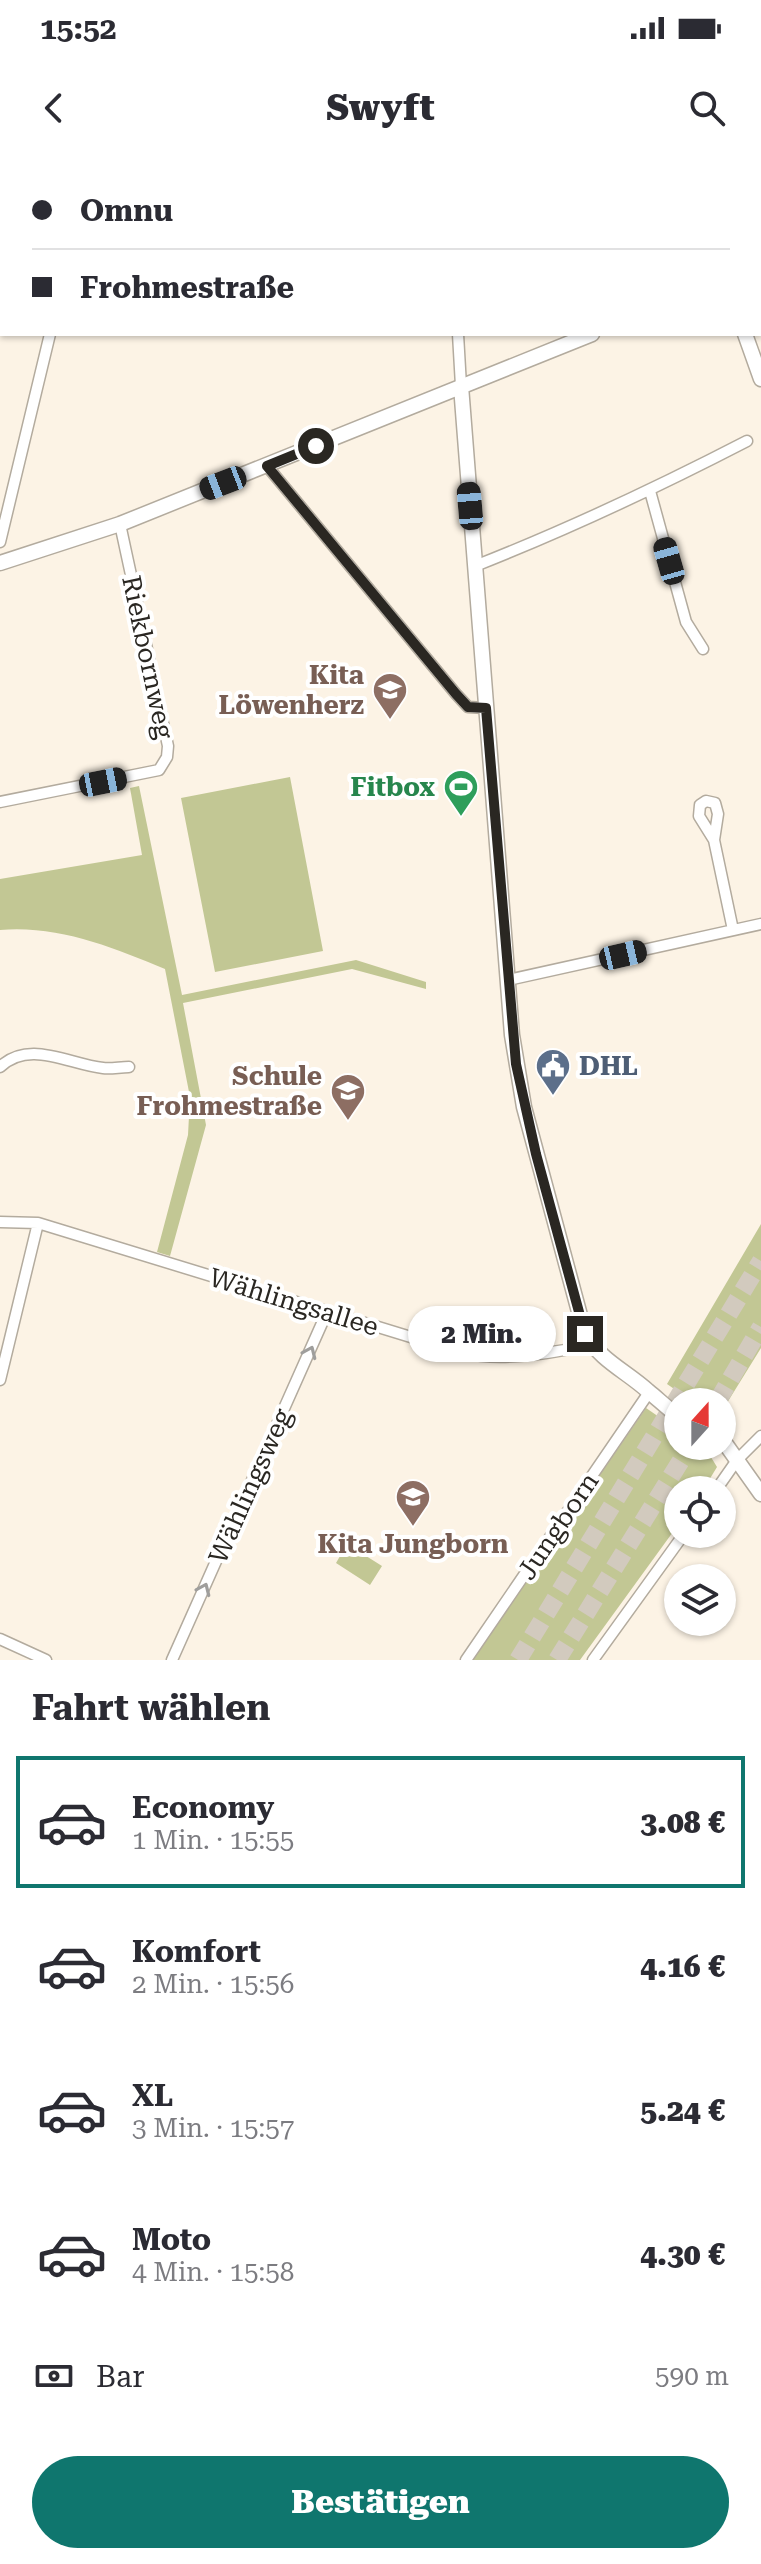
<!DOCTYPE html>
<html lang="de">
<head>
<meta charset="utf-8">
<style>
	body { margin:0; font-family:"Roboto Serif",serif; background:#f7f7f7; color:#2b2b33; height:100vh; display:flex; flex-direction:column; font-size:30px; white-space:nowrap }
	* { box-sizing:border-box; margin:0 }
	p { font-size:26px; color:#7c7c81 }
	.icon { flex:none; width:44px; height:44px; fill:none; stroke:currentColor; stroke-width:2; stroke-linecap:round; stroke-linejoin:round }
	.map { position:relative; height:1500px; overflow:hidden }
	.side { display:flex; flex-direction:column; background:#fff; flex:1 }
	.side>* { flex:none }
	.guide { position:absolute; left:0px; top:0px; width:762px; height:176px; box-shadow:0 2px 6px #0004; display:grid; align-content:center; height:176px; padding:0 32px; background:#fff }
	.needle { width:52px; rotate:21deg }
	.tools { position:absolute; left:664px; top:1228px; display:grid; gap:16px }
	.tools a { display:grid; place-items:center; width:72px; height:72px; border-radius:50%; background:#fff; box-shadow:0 2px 6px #0004; font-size:40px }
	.end { position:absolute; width:36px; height:36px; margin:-18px; border:10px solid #2a2722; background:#fff; box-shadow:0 0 0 4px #fff }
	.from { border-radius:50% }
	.bubble { position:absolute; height:56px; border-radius:28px; background:#fff; box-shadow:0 2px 6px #0004; font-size:26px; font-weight:800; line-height:56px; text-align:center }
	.car { position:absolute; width:24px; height:48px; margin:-24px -12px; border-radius:10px; box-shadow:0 0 6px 2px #0007; background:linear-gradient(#222 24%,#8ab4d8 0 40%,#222 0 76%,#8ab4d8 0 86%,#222 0) }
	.guide b { display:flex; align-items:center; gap:28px; height:76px; font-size:30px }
	.guide b+b { border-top:2px solid #e1e1e2 }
	.guide i { width:20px; height:20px; background:#2b2b33 }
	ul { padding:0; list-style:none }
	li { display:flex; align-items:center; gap:24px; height:132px; margin:0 16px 12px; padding:0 16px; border:4px solid transparent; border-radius:0px }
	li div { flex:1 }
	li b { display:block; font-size:30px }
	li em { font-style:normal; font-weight:800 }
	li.current { border-color:#0f766e }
	li>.icon { width:72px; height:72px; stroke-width:1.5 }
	h2 { padding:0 32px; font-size:36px; line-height:96px }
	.pay { display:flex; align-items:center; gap:20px; height:88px; padding:0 32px; font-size:30px }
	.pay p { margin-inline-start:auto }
	.action { display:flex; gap:16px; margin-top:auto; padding:16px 32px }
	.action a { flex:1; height:92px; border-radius:48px; background:#0f766e; color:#fff; font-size:32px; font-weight:800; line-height:92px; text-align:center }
	.status { display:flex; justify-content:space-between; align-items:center; height:56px; padding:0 40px; background:#fff; direction:ltr }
	.status svg { height:22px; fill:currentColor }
	header { display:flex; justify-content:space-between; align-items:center; height:104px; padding:0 32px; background:#fff; font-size:36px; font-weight:800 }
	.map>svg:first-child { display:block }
	.green { fill:#c2c794 }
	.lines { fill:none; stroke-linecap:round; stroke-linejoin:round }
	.highway-tunnel { stroke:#d2cabe; stroke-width:18; stroke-dasharray:18 9; stroke-linecap:butt }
	.street-casing { stroke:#b3ab9e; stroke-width:13 }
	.secondary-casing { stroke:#b3ab9e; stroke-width:17 }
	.street { stroke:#fff; stroke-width:10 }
	.secondary { stroke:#fff; stroke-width:14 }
	.oneway { stroke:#9f9e9c }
	.route { stroke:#2a2722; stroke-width:10 }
	.labels { text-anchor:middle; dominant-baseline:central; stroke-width:8; stroke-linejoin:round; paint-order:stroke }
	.street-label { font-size:26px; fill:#2a2722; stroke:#fff }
	.education-label { font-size:26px; font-weight:bold; fill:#785e54; stroke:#fff; text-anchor:end }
	.leisure-label { font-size:26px; font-weight:bold; fill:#27864d; stroke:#fff; text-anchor:end }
	.service-label { font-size:26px; font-weight:bold; fill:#4e5e75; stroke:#fff; text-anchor:start }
</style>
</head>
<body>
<div class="status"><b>15:52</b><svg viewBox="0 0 49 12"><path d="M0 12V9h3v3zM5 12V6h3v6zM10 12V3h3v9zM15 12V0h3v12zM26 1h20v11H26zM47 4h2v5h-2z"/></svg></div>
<header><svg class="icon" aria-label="back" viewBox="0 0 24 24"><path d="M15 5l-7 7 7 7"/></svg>Swyft<svg class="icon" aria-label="search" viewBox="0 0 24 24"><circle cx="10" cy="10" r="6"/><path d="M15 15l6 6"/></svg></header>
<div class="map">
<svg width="761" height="1500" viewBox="0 0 761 1500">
	<rect width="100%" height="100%" fill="#fcf3e5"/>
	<path class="green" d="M290,617L323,791L215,812L181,638Z
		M139,626L182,835L356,800L426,822V829L352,809L183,843L206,965L170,1096L157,1092L188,975L190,937L165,809C112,787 58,765 0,770V719L142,695L130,628Z
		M761,1064V1188L722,1251V1242H693L667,1224Z
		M505,1171L507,1173L506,1182H477L458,1177L463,1174Z
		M646,1248L678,1270V1286C701,1286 705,1286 717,1307L703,1330H678V1365L580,1500H472Z
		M347,1384L382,1406L370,1425L336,1403Z"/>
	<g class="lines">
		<path class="highway-tunnel" d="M717,1242L761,1167
			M518,1500L761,1101
			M557,1500L690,1286"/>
		<defs>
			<path id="street" d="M78,0L79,2
				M452,0V2
				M458,174L461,226
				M267,306L456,534L468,547L486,548
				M650,331L686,462L703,489
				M0,382L50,174
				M475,406C569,369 658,327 747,281
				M0,642L159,610L167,597L168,586L120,364
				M714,680L699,656L700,645L706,641L715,643L718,654L714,680L733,770
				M508,820L761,764
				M0,907C29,879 68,904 103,908C111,909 120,907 129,907
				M0,1062L38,1063L463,1193C503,1202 551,1193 591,1185
				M0,1220L38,1063
				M716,1330L737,1300L761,1276
				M0,1479L46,1500
				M172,1500L327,1152
				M466,1500L650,1231
				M593,1500L684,1374"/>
			<path id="secondary" d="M723,0L724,2
				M760,94H761
				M760,115H761
				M760,138L761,142
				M745,174L761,219
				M461,226L512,875L524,947L585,1174C601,1201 626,1211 648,1231C658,1239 667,1248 678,1256
				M0,403L120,364L592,174
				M722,1279L761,1334"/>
		</defs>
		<use href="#street" class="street-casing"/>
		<use href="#secondary" class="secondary-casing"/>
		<use href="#street" class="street"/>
		<use href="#secondary" class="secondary"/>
	</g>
	<defs><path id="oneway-chevron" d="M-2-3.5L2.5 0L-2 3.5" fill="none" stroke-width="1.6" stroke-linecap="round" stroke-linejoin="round" transform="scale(2)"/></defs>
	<g class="oneway">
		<use href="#oneway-chevron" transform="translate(310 1192) rotate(-66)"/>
		<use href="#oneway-chevron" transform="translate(204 1429) rotate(-66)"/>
	</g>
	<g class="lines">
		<path class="route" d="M316,286L267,306L456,534L468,547L486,548L516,904L536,994L585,1174"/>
	</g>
	<defs>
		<symbol id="school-pin" viewBox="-11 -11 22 30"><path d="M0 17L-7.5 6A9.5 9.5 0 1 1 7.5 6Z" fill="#8d6e63" stroke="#fff"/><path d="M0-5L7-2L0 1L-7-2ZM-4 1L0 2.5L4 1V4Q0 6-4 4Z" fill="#fff"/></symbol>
		<symbol id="stadium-pin" viewBox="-11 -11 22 30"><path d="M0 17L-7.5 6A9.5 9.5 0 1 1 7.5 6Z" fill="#2e9e5b" stroke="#fff"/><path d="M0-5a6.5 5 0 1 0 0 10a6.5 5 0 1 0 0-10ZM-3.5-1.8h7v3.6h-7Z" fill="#fff"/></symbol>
		<symbol id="civic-pin" viewBox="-11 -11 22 30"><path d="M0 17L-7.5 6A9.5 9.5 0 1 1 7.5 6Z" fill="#5c6f8a" stroke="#fff"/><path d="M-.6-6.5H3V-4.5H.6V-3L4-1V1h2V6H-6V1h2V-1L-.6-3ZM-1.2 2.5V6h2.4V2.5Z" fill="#fff"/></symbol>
	</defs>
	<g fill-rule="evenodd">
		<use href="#school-pin" x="370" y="510" width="40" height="54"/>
		<use href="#stadium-pin" x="441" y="607" width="40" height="54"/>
		<use href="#civic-pin" x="533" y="886" width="40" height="54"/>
		<use href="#school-pin" x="328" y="911" width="40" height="54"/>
		<use href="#school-pin" x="393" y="1317" width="40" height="54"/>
	</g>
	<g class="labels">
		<g class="street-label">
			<text transform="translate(148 497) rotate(78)">Riekbornweg</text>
			<text transform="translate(294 1142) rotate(17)">Wählingsallee</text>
			<text transform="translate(250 1326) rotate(-66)">Wählingsweg</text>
			<text transform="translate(558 1366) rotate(-56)">Jungborn</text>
		</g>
		<g class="education-label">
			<text x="364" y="515">Kita<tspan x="364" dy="30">Löwenherz</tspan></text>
			<text x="322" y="916">Schule<tspan x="322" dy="30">Frohmestraße</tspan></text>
			<text x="413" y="1384" text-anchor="middle">Kita Jungborn</text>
		</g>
		<g class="leisure-label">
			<text x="435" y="627">Fitbox</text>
		</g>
		<g class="service-label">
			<text x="579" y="906">DHL</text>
		</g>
	</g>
</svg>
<div class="tools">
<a><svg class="needle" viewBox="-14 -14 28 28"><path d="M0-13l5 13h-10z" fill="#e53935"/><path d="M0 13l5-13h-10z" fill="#7c7c81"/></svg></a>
<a><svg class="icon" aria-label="locate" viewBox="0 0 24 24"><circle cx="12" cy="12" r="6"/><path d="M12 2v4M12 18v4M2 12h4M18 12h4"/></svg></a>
<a><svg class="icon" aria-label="layers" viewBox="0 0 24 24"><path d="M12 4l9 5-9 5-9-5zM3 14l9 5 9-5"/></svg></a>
</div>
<i class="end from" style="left:316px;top:286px"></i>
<i class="end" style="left:585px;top:1174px"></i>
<div class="bubble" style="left:408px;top:1146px;width:148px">2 Min.</div>
<i class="car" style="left:223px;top:323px;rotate:249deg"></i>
<i class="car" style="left:470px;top:346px;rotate:355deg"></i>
<i class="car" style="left:669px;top:401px;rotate:344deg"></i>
<i class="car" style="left:103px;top:622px;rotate:79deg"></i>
<i class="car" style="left:623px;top:795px;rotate:77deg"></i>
<div class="guide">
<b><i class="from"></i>Omnu</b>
<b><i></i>Frohmestraße</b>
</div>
</div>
<section class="side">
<h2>Fahrt wählen</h2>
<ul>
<li class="current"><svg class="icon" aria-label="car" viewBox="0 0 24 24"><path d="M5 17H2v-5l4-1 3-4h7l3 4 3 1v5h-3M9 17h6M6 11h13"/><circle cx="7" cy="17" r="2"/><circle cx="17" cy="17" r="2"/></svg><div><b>Economy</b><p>1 Min. · 15:55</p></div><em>3.08 €</em></li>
<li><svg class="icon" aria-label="car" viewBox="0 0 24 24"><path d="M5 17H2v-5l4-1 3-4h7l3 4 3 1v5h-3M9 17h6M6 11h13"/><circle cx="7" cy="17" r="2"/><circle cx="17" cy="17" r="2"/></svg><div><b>Komfort</b><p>2 Min. · 15:56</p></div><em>4.16 €</em></li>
<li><svg class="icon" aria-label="car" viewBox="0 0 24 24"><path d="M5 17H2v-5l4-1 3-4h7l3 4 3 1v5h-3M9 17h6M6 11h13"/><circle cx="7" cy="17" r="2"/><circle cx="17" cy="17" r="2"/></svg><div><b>XL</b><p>3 Min. · 15:57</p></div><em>5.24 €</em></li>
<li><svg class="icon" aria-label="car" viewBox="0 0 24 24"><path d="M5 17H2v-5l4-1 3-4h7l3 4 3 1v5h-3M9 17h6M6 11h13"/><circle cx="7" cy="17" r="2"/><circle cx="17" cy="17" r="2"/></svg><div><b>Moto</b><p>4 Min. · 15:58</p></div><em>4.30 €</em></li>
</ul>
<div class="pay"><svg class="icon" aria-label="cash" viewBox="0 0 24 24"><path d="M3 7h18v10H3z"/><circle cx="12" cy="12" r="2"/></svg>Bar<p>590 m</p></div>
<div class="action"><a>Bestätigen</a></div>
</section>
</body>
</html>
